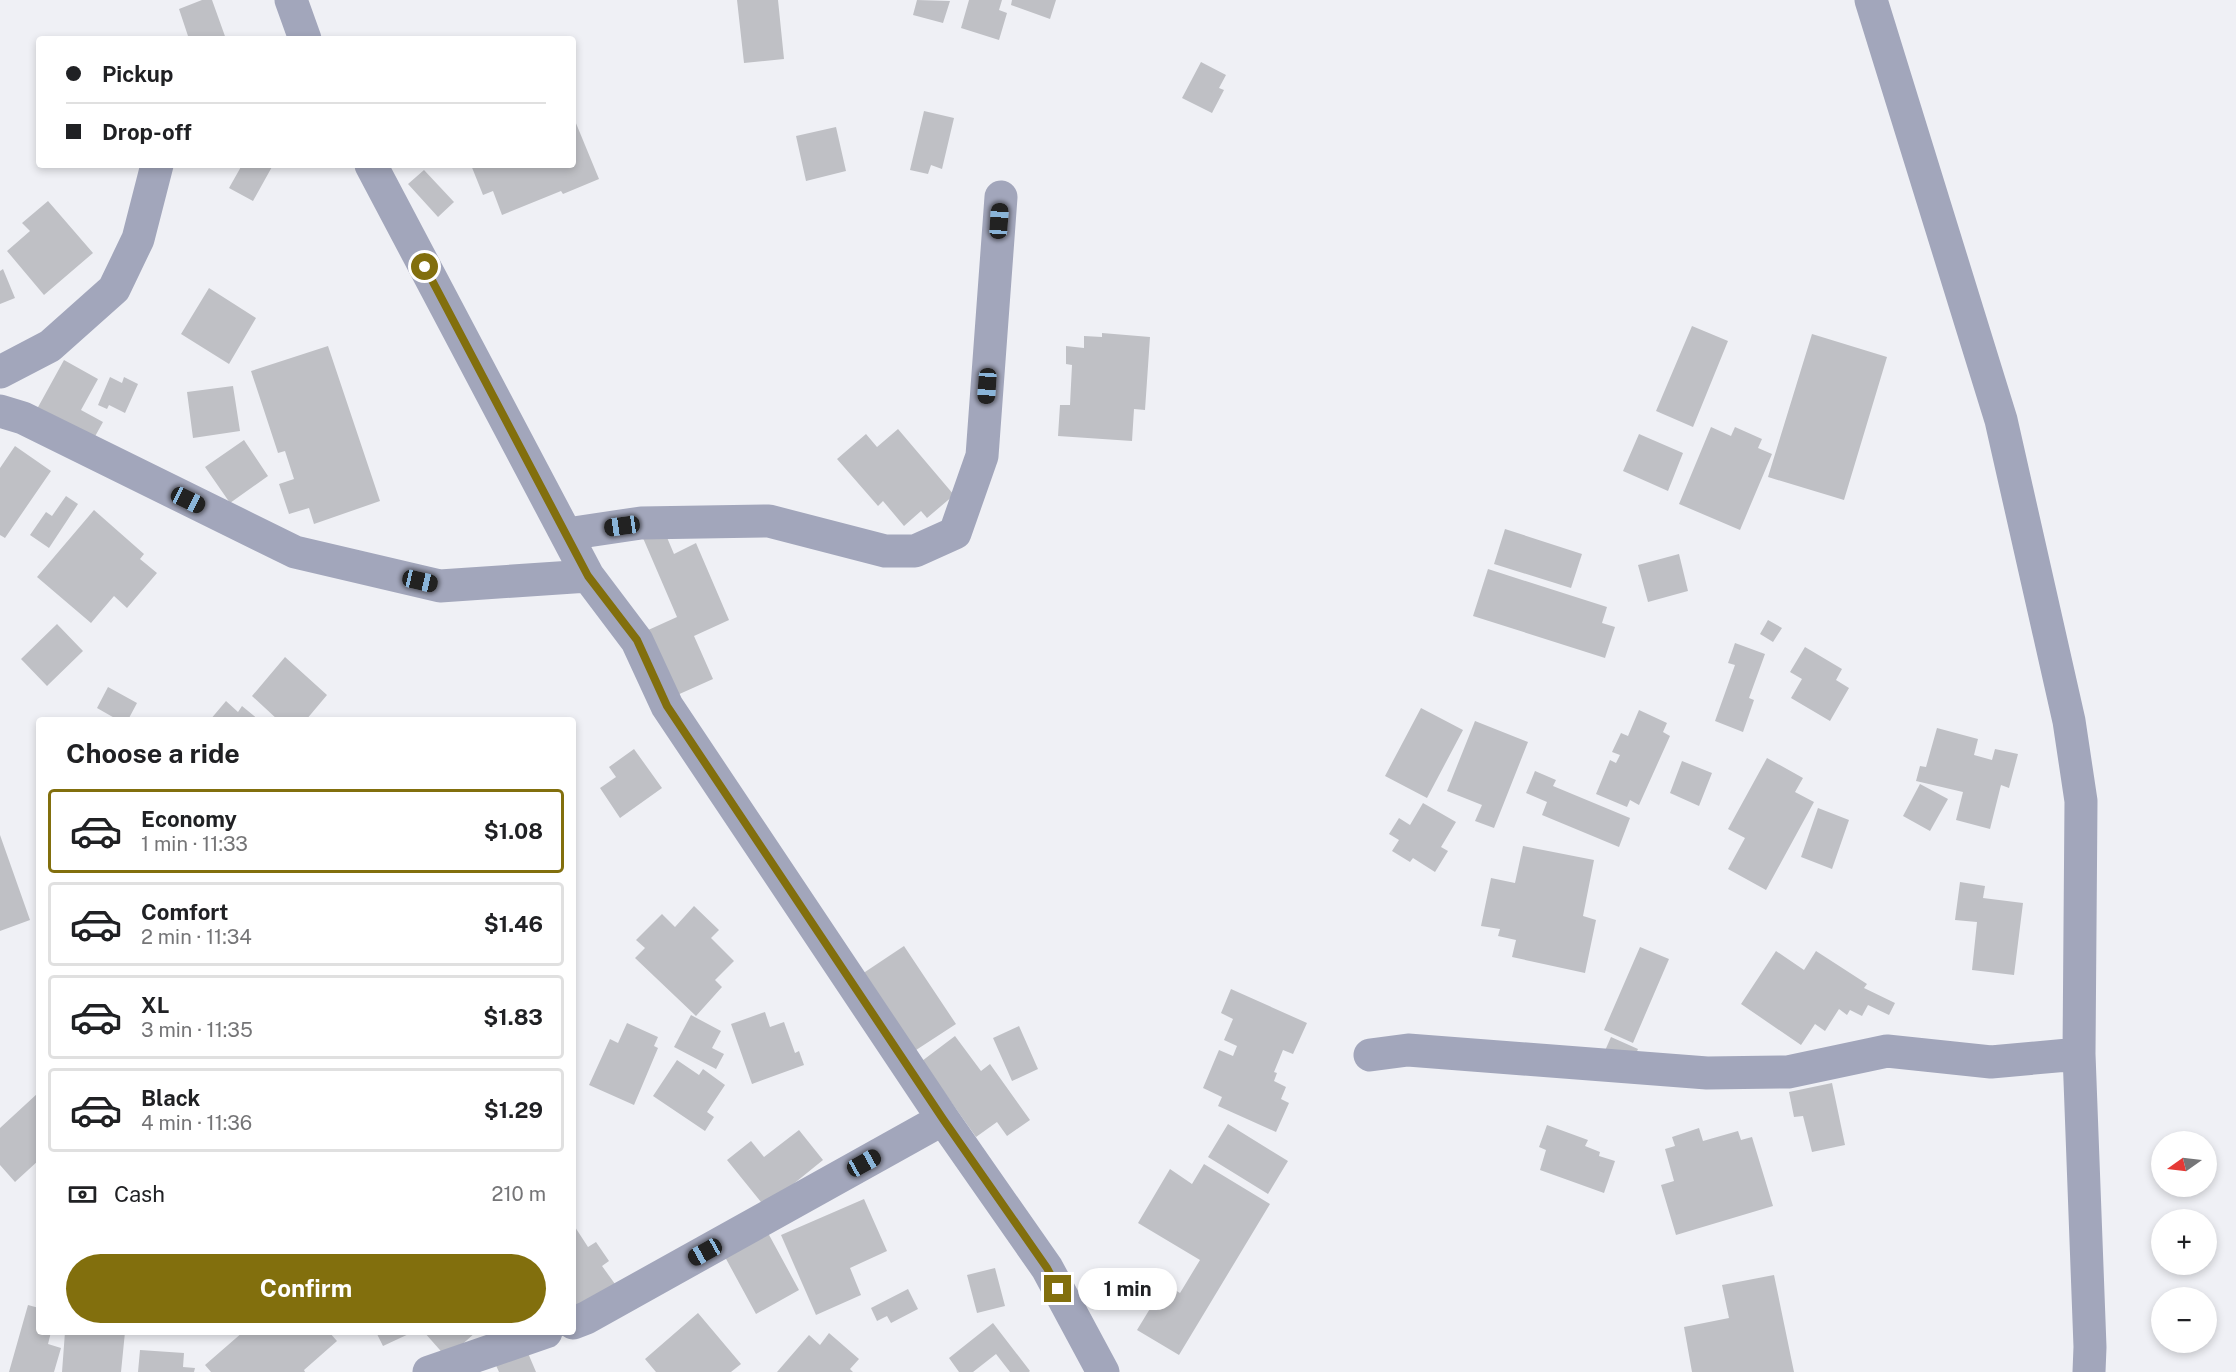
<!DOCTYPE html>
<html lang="en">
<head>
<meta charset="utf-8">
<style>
	body { margin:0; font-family:"Public Sans",sans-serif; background:#f6f6f6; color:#202124; height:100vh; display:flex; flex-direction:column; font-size:22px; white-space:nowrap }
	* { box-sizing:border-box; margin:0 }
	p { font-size:20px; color:#757577 }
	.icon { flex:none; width:33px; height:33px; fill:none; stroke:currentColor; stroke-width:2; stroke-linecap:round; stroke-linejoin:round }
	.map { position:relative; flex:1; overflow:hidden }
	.panel { position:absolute; left:36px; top:717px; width:540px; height:618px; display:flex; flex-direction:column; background:#fff; border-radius:6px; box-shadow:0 3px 9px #0003 }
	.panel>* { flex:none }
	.banner { position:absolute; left:36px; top:36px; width:540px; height:132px; border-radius:6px; box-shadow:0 3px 9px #0003; display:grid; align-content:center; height:132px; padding:0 30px; background:#fff }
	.needle { width:39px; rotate:256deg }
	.buttons { position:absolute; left:2151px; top:1131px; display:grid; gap:12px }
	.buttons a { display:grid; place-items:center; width:66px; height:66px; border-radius:50%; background:#fff; box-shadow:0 3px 9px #0003; font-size:30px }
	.end { position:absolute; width:27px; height:27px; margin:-14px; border:8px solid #826f0d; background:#fff; box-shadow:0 0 0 3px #fff }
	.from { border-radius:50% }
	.bubble { position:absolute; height:42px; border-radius:21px; background:#fff; box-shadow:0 3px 9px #0003; font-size:20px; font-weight:700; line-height:42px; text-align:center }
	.car { position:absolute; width:18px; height:36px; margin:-18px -9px; border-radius:8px; box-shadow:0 0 4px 2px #0007; background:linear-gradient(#222 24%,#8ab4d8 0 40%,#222 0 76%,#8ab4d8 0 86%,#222 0) }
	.banner b { display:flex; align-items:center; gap:21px; height:57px; font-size:22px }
	.banner b+b { border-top:2px solid #e0e0e0 }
	.banner i { width:15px; height:15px; background:#202124 }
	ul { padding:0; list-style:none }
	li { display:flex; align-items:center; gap:18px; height:84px; margin:0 12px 9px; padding:0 18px; border:3px solid #e0e0e0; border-radius:6px }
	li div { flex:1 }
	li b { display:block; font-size:22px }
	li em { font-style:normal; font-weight:700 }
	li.selected { border-color:#826f0d }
	li>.icon { width:54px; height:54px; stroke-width:1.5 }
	h2 { padding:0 30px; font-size:27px; line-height:72px }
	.pay { display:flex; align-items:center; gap:15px; height:66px; padding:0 30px; font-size:22px }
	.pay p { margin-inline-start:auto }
	.cta { display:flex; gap:12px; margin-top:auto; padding:12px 30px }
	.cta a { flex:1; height:69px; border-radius:36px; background:#826f0d; color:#fff; font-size:24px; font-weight:700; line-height:69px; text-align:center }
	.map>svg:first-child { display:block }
	.building { fill:#bfc0c5 }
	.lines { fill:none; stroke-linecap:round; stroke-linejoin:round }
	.minor { stroke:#a2a6bb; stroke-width:33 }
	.route { stroke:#826f0d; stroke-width:8 }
</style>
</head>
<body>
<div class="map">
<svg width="2236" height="1372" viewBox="0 0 2236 1372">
	<rect width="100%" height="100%" fill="#eff0f5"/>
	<path class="building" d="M202,0H212L226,39H189L179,9Z
		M737,0H778L784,59L744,63Z
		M917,0L950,1L943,23L913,15Z
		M969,0H1002L999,10L1007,13L999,40L961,28Z
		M1012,0H1056L1050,19L1011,5Z
		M1201,62L1226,75L1219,88L1224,90L1212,113L1182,98Z
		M924,111L954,118L942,169L931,165L928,174L910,170Z
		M573,116L599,179L563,194L561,191L502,215L493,191L483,195L471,165H573Z
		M836,127L846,171L806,181L796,136Z
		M242,165H273L253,201L229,188Z
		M424,170L454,202L438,217L408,184Z
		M48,201L93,253L44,295L7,251L30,231L22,223Z
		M3,269L15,298L0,304V271Z
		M209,288L256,318L229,364L181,334Z
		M1692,326L1728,341L1693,427L1656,411Z
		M1102,333L1150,337L1145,410L1134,409L1132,441L1058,436L1060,405H1070L1072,365L1066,364V346L1084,348V336L1102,337Z
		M1812,334L1887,357L1844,500L1768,477Z
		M328,346L380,501L314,524L309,508L289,514L279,484L294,479L285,451L278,453L251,371Z
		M64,360L98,379L81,410L103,422L93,440L37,409Z
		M110,377L122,383L124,377L138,384L125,413L109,405L107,409L98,405Z
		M233,386L240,431L193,438L187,392Z
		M1711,427L1731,436L1735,427L1762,439L1758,448L1772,454L1740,530L1679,504Z
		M898,429L954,495L927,518L921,511L904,526L883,501L878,506L837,459L866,434L877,447Z
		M1639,434L1683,453L1668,491L1623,471Z
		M244,440L268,476L230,503L205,467Z
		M15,446L51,471L5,538L0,535V468Z
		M66,496L78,504L49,548L30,535L46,512L52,516Z
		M94,510L144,554L140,559L157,573L127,608L114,596L91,623L37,577Z
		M663,528L674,554L696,543L729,620L694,636L713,679L675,696L646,631L677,617L643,538Z
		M1505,529L1582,554L1571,588L1494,564Z
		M1679,554L1688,591L1648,602L1638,565Z
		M1488,569L1607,607L1602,623L1615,627L1605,658L1473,616Z
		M1768,620L1782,628L1773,642L1760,634Z
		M57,624L83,651L47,686L21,659Z
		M1735,643L1765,654L1749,698L1754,700L1743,732L1715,721L1735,665L1728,663Z
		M1805,647L1842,669L1836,680L1849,688L1830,721L1791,698L1802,679L1790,672Z
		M285,657L327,695L306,720H278L252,696Z
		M108,687L137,703L128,720H118L97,708Z
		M226,701L238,712L242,706L259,720H210Z
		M1421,708L1463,730L1427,798L1385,776Z
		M1639,710L1667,723L1663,732L1670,736L1639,805L1630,800L1627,807L1596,794L1610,760L1616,763L1620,755L1612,752L1621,733L1628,736Z
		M1475,721L1528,742L1494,828L1475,821L1482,805L1447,791Z
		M1937,728L1978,739L1974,755L1992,760L1995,749L2018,754L2009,788L2001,785L1990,829L1956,820L1963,792L1916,781L1920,766L1926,767Z
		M634,749L662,788L620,818L600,788L616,777L609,767Z
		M1767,758L1803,778L1795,792L1814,802L1766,890L1728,869L1745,838L1728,829Z
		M1682,761L1712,773L1699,806L1670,793Z
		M1535,771L1556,780L1553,786L1630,818L1619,847L1542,815L1547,802L1526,793Z
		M1920,784L1948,799L1930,831L1903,816Z
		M1423,803L1456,822L1441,847L1448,851L1435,872L1413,858L1410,862L1392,851L1399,840L1389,834L1399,818L1410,825Z
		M1818,808L1849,820L1832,869L1801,857Z
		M0,835L30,920L0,931Z
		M1523,846L1594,860L1583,916L1596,920L1585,973L1512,957L1516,940L1498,936L1500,929L1481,926L1491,878L1515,883Z
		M1960,882L1985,886L1983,898L2023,903L2014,975L1972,970L1977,922L1955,920Z
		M694,906L719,930L711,938L734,961L715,980L722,987L696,1016L635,958L645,948L636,940L662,914L675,927Z
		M904,946L956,1024L913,1052L862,974Z
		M1640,947L1669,959L1633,1043L1604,1030Z
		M1776,951L1804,970L1816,951L1867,984L1864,988L1895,1003L1889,1015L1868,1005L1862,1016L1850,1010L1847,1015L1839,1009L1825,1031L1815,1024L1801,1045L1741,1004Z
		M1231,989L1307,1023L1293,1054L1283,1050L1274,1072L1277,1073L1274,1081L1286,1087L1281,1099L1289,1103L1276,1132L1218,1106L1222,1097L1203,1088L1219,1050L1233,1056L1237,1046L1224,1040L1233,1019L1221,1013Z
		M765,1012L770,1027L784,1022L795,1053L799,1051L804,1065L752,1084L731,1024Z
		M691,1015L721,1031L712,1048L724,1054L716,1069L674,1047Z
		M627,1023L658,1037L654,1046L658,1048L634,1105L589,1085L610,1039L618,1043Z
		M1019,1026L1038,1069L1012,1081L993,1038Z
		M955,1036L981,1071L990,1064L1030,1120L1007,1136L997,1122L976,1137L922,1061Z
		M1611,1037L1638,1049L1631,1065L1604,1053Z
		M677,1060L699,1075L703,1069L725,1085L707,1112L714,1117L705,1131L653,1096Z
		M1832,1083L1845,1145L1812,1152L1803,1116L1794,1117L1789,1092Z
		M38,1093L39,1160L15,1182L0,1165V1128Z
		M1228,1124L1288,1161L1268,1194L1208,1157Z
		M1547,1125L1588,1140L1585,1146L1600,1152L1599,1156L1615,1161L1604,1193L1540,1170L1546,1150L1539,1147Z
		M1699,1128L1703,1141L1738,1131L1741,1140L1752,1137L1773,1206L1676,1235L1661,1185L1674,1181L1665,1149L1675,1146L1672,1137Z
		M799,1130L823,1160L765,1207L727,1160L751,1141L764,1157Z
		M1204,1164L1270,1204L1179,1355L1137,1330L1165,1284L1180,1293L1200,1260L1138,1223L1170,1169L1192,1184Z
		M864,1199L887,1251L850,1268L861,1295L816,1315L781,1235Z
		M575,1227L588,1247L596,1242L609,1261L602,1266L615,1284L573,1313V1228Z
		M768,1233L799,1290L756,1314L725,1257Z
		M995,1268L1005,1306L977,1313L967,1275Z
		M1774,1275L1794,1372H1692L1684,1327L1729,1318L1722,1285Z
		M908,1289L918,1309L891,1323L887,1316L877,1321L871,1308Z
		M28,1305L39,1308V1332H51L48,1344L61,1348L54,1372H9Z
		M698,1313L741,1364L731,1372H656L645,1359Z
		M993,1323L1030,1371L1029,1372H1010L996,1354L973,1372H959L949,1358Z
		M65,1332L107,1335V1332H125L121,1372H62Z
		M243,1332H329L337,1341L304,1370L305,1372H211L205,1365Z
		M376,1332H413L383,1346Z
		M424,1332H476L447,1358Z
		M829,1333L859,1359L850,1369L853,1372H777L809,1335L820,1345Z
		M525,1346L536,1372H499L494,1361Z
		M140,1350L184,1353L183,1367L195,1368L194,1372H138Z"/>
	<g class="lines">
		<path class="minor" d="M291,0L305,39
			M1871,0L2001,420L2069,721L2081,801L2079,1054L2090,1347L2089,1372
			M371,165L588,576L637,641L667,706L943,1119L1047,1268L1103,1372
			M0,372L50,346L114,289L138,239L157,165
			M0,411L23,418L295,552L440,586L588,576
			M567,534L641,523L769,521L885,551H915L955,533L982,456L1001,197
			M1370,1055L1408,1050L1707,1073L1788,1072L1887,1051L1991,1062L2079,1054
			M573,1323L586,1318L943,1119
			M429,1372L546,1332"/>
	</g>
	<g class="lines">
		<path class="route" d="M425,267L588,576L637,640L667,706L943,1119L1047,1268L1058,1289"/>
	</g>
</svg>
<div class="buttons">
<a><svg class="needle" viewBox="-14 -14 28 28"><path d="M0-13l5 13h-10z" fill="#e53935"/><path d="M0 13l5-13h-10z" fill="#757577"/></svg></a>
<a>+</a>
<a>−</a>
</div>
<i class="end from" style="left:425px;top:267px"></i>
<i class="end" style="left:1058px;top:1289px"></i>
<div class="bubble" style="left:1078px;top:1268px;width:99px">1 min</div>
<i class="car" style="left:999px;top:221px;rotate:4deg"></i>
<i class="car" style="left:987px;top:386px;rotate:184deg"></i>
<i class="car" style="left:188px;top:500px;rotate:116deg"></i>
<i class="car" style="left:622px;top:526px;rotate:262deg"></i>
<i class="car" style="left:420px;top:581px;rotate:103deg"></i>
<i class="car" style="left:864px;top:1163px;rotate:61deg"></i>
<i class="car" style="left:705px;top:1252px;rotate:241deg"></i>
<div class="banner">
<b><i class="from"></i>Pickup</b>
<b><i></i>Drop-off</b>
</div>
<section class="panel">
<h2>Choose a ride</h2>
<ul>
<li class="selected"><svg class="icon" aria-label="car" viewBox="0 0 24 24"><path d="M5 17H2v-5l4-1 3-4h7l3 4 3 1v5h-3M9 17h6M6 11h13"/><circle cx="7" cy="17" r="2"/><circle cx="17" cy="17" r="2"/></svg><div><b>Economy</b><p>1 min · 11:33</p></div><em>$1.08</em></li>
<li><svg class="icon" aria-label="car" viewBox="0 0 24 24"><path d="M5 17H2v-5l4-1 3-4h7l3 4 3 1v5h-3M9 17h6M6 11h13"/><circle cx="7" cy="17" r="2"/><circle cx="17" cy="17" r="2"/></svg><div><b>Comfort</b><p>2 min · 11:34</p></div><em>$1.46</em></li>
<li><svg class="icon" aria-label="car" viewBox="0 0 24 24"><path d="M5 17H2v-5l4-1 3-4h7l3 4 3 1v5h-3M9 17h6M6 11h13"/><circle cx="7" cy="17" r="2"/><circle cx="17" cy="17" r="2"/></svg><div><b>XL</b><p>3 min · 11:35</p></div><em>$1.83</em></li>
<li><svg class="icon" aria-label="car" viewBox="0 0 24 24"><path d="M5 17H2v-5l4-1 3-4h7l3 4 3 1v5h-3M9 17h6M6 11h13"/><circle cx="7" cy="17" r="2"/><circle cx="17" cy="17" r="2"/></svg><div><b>Black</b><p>4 min · 11:36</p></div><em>$1.29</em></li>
</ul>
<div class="pay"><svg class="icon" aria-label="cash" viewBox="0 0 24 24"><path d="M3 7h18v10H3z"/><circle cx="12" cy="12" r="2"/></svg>Cash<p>210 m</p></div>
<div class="cta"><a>Confirm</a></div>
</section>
</div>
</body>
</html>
